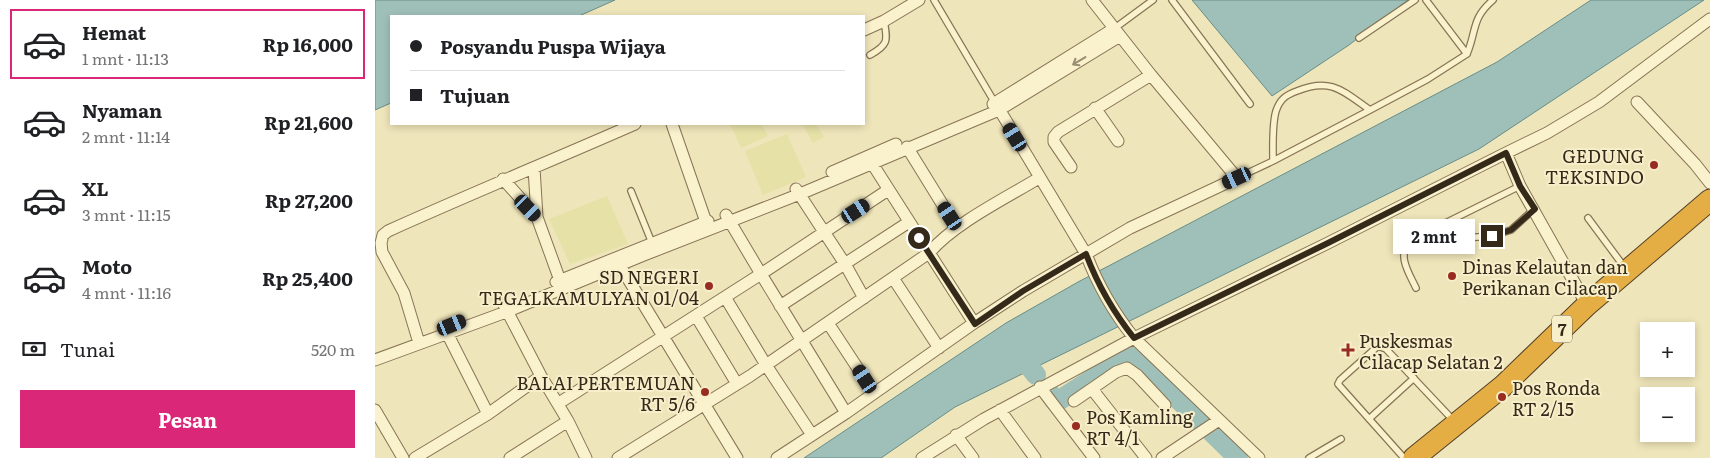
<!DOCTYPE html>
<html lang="id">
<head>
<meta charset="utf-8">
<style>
	body { margin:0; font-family:Literata,serif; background:#f6f6f6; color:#202124; height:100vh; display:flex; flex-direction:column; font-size:19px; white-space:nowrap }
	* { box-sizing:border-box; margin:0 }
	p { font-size:16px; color:#757577 }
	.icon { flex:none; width:28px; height:28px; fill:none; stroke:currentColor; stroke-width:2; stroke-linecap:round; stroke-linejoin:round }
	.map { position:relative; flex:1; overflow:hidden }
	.details { display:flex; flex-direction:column; background:#fff; width:375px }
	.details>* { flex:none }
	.banner { position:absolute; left:15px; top:15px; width:475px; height:110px; border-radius:0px; box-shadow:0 2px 8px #0003; display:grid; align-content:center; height:110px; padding:0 20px; background:#fff }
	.buttons { position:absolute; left:1265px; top:322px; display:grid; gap:10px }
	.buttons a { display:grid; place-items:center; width:55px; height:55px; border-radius:0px; background:#fff; box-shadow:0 2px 8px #0003; font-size:25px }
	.end { position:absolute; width:22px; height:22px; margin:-11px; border:6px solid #352a1a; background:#fff; box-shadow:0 0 0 2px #fff }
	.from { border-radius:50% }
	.bubble { position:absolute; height:35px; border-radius:0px; background:#fff; box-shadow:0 2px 8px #0003; font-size:16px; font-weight:700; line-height:35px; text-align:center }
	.car { position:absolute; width:15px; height:30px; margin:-15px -8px; border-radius:6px; box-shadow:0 0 4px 1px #0007; background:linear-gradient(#222 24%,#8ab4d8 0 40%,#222 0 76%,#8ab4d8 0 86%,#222 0) }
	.banner b { display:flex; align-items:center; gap:18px; height:48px; font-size:19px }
	.banner b+b { border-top:1px solid #e0e0e0 }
	.banner i { width:12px; height:12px; background:#202124 }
	ul { padding:9px 0 0; list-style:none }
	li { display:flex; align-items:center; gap:15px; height:70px; margin:0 10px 8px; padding:0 10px; border:2px solid transparent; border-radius:0px }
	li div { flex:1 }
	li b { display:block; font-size:19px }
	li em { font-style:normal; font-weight:700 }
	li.current { border-color:#db2777 }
	li>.icon { width:45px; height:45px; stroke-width:1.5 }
	.pay { display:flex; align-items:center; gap:12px; height:55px; padding:0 20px; font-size:19px }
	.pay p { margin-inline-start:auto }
	.button { display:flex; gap:10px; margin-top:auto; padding:10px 20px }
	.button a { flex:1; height:58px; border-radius:0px; background:#db2777; color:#fff; font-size:20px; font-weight:700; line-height:58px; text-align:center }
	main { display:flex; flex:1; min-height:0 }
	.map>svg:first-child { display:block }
	.farmland { fill:#e5e1a7 }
	.water { fill:#9fc0b9; stroke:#678d87 }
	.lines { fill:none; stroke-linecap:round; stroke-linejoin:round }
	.river { stroke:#9fc0b9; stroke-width:20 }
	.lane-casing { stroke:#877454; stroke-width:8 }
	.street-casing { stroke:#877454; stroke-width:13 }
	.highway-casing { stroke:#544129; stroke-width:23 }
	.lane { stroke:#faf1cd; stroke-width:5.5 }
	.street { stroke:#faf1cd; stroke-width:11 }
	.highway { stroke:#e5ae44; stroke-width:21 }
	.oneway { stroke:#988e74 }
	.route { stroke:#352a1a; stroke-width:6 }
	.poi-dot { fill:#982c21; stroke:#f7eeca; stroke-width:2 }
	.labels { text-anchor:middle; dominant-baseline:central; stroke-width:4; stroke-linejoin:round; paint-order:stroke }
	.shield { fill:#f7eeca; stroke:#6f654f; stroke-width:1 }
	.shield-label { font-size:16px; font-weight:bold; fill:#352a1a }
	.poi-label { font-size:18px; fill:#352a1a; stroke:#f7eeca; text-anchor:start }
</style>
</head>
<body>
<main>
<section class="details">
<ul>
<li class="current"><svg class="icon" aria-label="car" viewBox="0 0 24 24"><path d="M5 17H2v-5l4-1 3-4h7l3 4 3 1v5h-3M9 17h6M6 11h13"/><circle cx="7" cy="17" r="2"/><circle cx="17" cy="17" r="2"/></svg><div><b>Hemat</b><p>1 mnt · 11:13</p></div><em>Rp 16,000</em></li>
<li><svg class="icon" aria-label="car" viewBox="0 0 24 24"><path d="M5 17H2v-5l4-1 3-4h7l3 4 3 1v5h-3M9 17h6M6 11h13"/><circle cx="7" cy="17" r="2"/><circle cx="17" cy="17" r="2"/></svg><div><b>Nyaman</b><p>2 mnt · 11:14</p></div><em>Rp 21,600</em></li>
<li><svg class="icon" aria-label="car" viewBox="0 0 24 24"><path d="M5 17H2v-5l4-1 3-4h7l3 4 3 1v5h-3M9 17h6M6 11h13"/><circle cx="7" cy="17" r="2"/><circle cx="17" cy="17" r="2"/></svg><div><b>XL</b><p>3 mnt · 11:15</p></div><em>Rp 27,200</em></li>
<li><svg class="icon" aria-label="car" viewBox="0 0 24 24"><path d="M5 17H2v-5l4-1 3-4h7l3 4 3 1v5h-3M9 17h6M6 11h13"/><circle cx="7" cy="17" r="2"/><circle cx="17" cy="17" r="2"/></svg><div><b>Moto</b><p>4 mnt · 11:16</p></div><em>Rp 25,400</em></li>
</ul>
<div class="pay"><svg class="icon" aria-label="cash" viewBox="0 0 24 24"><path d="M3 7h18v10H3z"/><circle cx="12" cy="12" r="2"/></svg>Tunai<p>520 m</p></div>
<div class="button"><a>Pesan</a></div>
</section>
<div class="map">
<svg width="1335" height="458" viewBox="0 0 1335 458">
	<rect width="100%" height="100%" fill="#efe5ba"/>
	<path class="farmland" d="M355,124H387L393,136L366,148Z
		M427,124H441L449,137L438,143Z
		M412,134L431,177L388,195L370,151Z
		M232,196L253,244L195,264L174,219Z"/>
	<path class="water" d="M0,0H240L204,16H16V103L0,110Z
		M817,0H1033L974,45L897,96Z
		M1216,0H1329L1104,149L580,407L506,458H429L631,323L703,282L1122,62Z"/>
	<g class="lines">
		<path class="river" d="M641,350L661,375
			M674,392L679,400L683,401L753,356L762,359L863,458"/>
		<defs>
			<path id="lane" d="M559,0L620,103
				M797,0L875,104
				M1051,0L1092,54
				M740,28L778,0
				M984,38L1040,0
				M495,55C513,45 513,41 509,21
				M898,161L995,110
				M862,178L898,161C898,147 897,124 901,111C905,99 911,95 922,91C956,77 968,91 995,110L1053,79L1092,54C1102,30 1096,19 1118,0
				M256,191L277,243
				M1213,218L1250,268
				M1064,228L1088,238L1117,236L1136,230L1158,210
				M1041,288C1034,273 1022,256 1034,241L1145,186
				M994,419L1039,378
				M934,458L966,439
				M1029,458L963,384L965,380L1003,346L1011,349L1078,420"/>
			<path id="street" d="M489,30L509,21L544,0
				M1262,102L1320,164L1335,183
				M618,104L740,28
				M621,104L711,254C722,283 739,313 759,338L884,458
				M720,108L743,141
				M297,124L331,222
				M532,147L582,228
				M493,157L599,323L648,291L755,228L862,178L776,75L717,0
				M696,167L679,142V137L683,132L776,75
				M159,168L162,217L187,286
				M457,172L521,144
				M128,179L162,217
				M421,189L470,264L489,298
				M241,259L362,458
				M518,278L564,348
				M181,282L333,221
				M350,297L391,365L437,435
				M129,305L166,376L193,421L211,458
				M1212,305L1145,186L1131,153L1172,133L1224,102L1335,19
				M405,306L534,222
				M321,316L362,384
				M453,323L499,393
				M72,333L113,414
				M44,343L29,293L7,252L6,243L8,235L13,231C95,194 178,160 260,124
				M0,360L131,312L269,255L425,194L624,110L745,36
				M665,387L719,458
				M717,389L771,458
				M699,401L741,372L752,368L762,375L790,405
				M184,403L386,274L351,215
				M0,410L28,458
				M625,410L660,458
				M471,413L386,274L513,190
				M581,435L598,458
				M40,458L113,414L166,376
				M135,458L193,421
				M243,458L375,376L554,253C578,224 631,198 664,178
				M402,458L471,413L599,323
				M547,458L609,419L759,338L953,243L1131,153
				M787,458L844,420"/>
			<path id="highway" d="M1039,458L1128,386L1212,305L1335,200"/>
		</defs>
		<use href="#lane" class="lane-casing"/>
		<use href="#street" class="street-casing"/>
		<use href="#highway" class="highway-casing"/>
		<use href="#lane" class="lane"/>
		<use href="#street" class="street"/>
		<use href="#highway" class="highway"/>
	</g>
	<defs><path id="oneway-shaft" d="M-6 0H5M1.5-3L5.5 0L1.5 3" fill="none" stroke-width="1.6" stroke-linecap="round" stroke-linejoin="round" transform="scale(1.25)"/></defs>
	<use class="oneway" href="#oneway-shaft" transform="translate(704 61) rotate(149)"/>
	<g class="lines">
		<path class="route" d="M544,238L600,324L648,291L711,254C722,283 739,313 759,338L953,243L1131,153L1145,186L1160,209L1136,230L1117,236"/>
	</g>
	<g class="poi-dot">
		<circle cx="1279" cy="165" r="5"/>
		<circle cx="1077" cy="276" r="5"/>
		<circle cx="334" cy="286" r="5"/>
		<path d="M970.5 342.5h5v5h5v5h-5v5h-5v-5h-5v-5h5z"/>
		<circle cx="330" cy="392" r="5"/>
		<circle cx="1127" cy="397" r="5"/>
		<circle cx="701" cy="426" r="5"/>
	</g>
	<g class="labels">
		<rect class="shield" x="1177" y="315.5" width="20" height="27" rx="4"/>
		<g class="shield-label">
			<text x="1187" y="329">7</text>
		</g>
		<g class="poi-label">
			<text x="1269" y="155" text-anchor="end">GEDUNG<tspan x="1269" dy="21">TEKSINDO</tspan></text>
			<text x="1087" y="266">Dinas Kelautan dan<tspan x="1087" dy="21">Perikanan Cilacap</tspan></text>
			<text x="324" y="276" text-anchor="end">SD NEGERI<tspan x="324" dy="21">TEGALKAMULYAN 01/04</tspan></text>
			<text x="984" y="340">Puskesmas<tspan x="984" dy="21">Cilacap Selatan 2</tspan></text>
			<text x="320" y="382" text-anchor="end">BALAI PERTEMUAN<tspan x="320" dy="21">RT 5/6</tspan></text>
			<text x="1137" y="387">Pos Ronda<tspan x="1137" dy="21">RT 2/15</tspan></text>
			<text x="711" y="416">Pos Kamling<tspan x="711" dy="21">RT 4/1</tspan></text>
		</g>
	</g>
</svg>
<div class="buttons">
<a>+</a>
<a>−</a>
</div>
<i class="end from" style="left:544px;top:238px"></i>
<i class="end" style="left:1117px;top:236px"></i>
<div class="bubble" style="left:1018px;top:219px;width:82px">2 mnt</div>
<i class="car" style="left:640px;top:137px;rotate:328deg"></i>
<i class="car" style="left:862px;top:178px;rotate:245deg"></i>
<i class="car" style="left:153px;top:208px;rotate:136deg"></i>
<i class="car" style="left:481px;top:211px;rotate:57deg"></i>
<i class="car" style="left:575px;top:216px;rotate:327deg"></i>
<i class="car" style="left:77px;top:325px;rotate:68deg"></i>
<i class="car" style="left:490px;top:379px;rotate:327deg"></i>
<div class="banner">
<b><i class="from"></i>Posyandu Puspa Wijaya</b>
<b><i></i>Tujuan</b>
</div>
</div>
</main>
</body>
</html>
